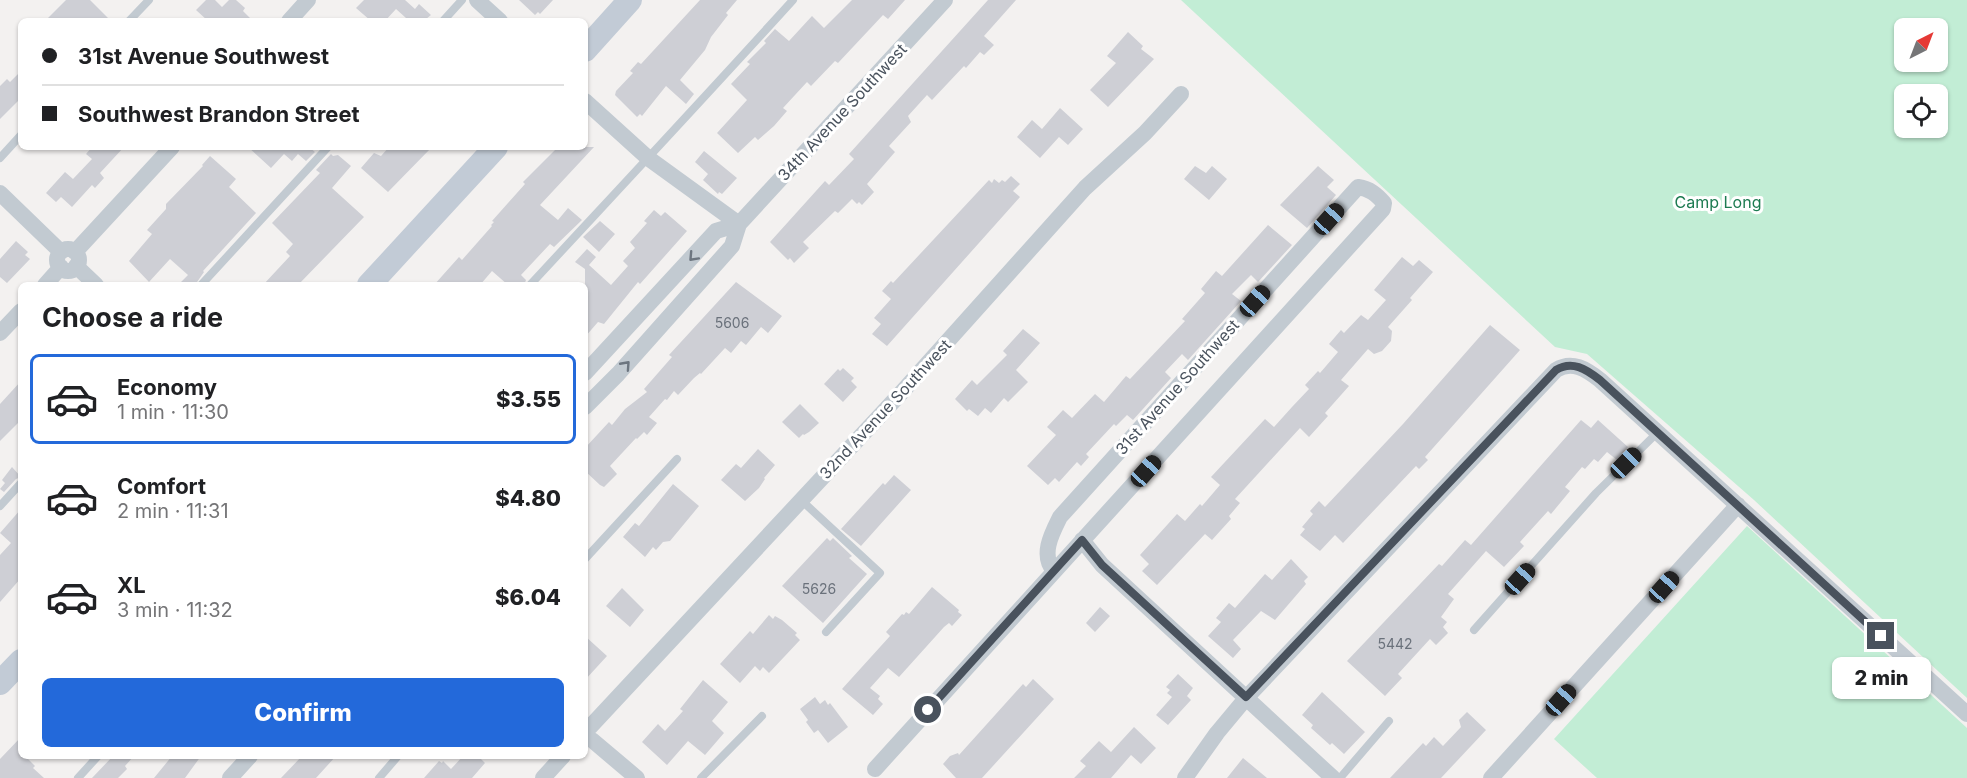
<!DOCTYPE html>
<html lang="en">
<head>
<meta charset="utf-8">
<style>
	body { margin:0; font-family:Inter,sans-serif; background:#f6f6f6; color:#202124; height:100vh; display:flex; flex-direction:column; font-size:22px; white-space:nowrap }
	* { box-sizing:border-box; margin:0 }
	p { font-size:20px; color:#757577 }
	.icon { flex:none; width:33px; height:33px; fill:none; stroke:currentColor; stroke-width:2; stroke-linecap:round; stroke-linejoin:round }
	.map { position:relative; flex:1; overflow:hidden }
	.side { position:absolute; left:18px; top:282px; width:570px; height:477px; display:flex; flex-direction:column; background:#fff; border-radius:9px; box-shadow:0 2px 4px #0004 }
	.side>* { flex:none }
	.banner { position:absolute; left:18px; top:18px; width:570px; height:132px; border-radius:9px; box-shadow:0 2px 4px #0004; display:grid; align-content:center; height:132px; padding:0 24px; background:#fff }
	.needle { width:39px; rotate:42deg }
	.fabs { position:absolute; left:1894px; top:18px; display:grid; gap:12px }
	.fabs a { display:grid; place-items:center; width:54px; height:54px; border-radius:9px; background:#fff; box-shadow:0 2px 4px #0004; font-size:30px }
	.end { position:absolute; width:27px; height:27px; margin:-14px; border:8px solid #49525d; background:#fff; box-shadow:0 0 0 3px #fff }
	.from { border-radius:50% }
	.bubble { position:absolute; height:42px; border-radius:9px; background:#fff; box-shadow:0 2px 4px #0004; font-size:20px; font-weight:800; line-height:42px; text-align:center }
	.car { position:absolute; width:18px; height:36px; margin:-18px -9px; border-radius:8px; box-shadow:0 0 4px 2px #0007; background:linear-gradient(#222 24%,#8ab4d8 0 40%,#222 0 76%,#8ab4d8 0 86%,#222 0) }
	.banner b { display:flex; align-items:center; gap:21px; height:57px; font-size:22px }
	.banner b+b { border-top:2px solid #e0e0e0 }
	.banner i { width:15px; height:15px; background:#202124 }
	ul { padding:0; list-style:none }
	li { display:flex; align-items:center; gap:18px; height:90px; margin:0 12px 9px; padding:0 12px; border:3px solid transparent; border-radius:9px }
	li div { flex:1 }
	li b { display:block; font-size:22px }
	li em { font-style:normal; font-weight:800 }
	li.active { border-color:#2369da }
	li>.icon { width:54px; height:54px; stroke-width:1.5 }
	h2 { padding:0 24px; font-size:27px; line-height:72px }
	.cta { display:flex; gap:12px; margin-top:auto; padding:12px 24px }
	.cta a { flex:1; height:69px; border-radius:9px; background:#2369da; color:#fff; font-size:24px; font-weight:800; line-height:69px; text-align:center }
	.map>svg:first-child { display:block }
	.green { fill:#c2edd5; fill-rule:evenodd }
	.building { fill:#cecfd5 }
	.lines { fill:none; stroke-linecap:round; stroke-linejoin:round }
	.service { stroke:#c2cad1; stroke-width:8 }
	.minor { stroke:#c2cad1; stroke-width:16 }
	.secondary { stroke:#c2cbd6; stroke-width:24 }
	.oneway { stroke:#6d7680 }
	.route { stroke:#49525d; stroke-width:8 }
	.labels { text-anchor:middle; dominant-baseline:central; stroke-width:6; stroke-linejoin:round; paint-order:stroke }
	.number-label { font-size:14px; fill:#6a717b }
	.street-label { font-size:16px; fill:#49525d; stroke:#fff }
	.park-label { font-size:16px; fill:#1d7b51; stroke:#fff }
</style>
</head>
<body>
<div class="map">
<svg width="1967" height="778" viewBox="0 0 1967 778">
	<rect width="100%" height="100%" fill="#f3f1f0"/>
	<path class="green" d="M1181,0H1967V698L1754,500L1587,354L1555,347ZM1905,28H1938V62H1905ZM1938,94V128H1905V94Z
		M1747,526L1967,728V778H1597L1554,739Z"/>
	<path class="building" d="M66,0H90L111,21H45Z
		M206,0H215L222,7L229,0H236L245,8L243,11L253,21H208L196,10Z
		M364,0H405L415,9L419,4L431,15L426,19L428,21H403L406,18L396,9L385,21H371L356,8Z
		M519,0H553L540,14L538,12L535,15Z
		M700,0H737L726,13L728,15L711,37L705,50L680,80L694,94L686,104L666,86L642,116L640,114L637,117L615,95L616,91L633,73L630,71L638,62L641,64Z
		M852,0H905L888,19L883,15L838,63L835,61L811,86L807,82L783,108L787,111L774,126L758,140L755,137L738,153L717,133L747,100L731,84L750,64L747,62L766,43L764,41L775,29L789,41L812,16L824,28Z
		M988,0H1016L984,36L994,45L984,55L980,52L966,68L964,66L932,100L927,95L908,116L911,122L889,146L895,152L867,184L874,192L862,205L859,202L857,204L852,199L838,213L835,211L803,242L809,248L794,263L790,258L788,260L770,242L825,181L829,185L854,159L849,154Z
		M1128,32L1143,46L1141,49L1154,59L1108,107L1090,90L1116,63L1107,56Z
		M21,71V98L0,119V86L7,79L10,82Z
		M1060,108L1083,129L1068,145L1059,137L1040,158L1017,137L1032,120L1042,129Z
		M92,147H124L100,173L104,178L95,188L92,185L72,207L61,197L56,202L46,193L65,172L73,179L92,159L86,154Z
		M248,147H309L315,152L306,161L298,154L292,161L284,154L271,168Z
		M389,147H432L388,192L361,168L374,153L381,156Z
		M558,147H594L540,205L558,220L568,208L582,220L554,247L550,244L521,275L526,280L524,285H508L492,271L480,285H434L459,257L462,260L492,226L491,225L494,222L492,221L525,184L523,182Z
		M704,151L737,178L722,194L719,192L718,194L703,180L708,174L695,162Z
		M331,154L333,156L338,155L351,166L332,188L364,217L298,285H263L290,256L286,252L293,244L272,223L320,173L316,170Z
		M210,156L236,179L229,187L256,213L203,271L204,272L195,285H178L188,275L170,259L149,282L129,261L152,234L147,230L166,209V204L203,166L202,165Z
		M1195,166L1206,173L1212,166L1227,179L1209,200L1184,179Z
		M1318,166L1334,180L1327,187L1336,195L1307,228L1280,205Z
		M1011,176L1020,184L1013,191L1020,197L887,346L872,334L881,324L874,318L891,299L882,291L891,281L893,283L989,180L992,183L994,179L999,183L1002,180L1005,182Z
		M654,210L661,216L665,212L687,231L640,284L638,282L604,324L598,322L585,337V269L575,262L587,249L596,257L589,265L611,285L628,266L623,261L635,248L630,242L647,223L644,221Z
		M600,221L615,234L599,252L583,237Z
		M1268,225L1292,245L1258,282L1251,275L1232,294L1241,301L1188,360L1182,354L1165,372L1171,378L1133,420L1127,415L1116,426L1114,424L1086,454L1089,457L1081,466L1077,462L1059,482L1055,478L1048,485L1027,466L1056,435L1047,427L1063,410L1072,418L1095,394L1104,402L1126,376L1130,379L1185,321L1182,319L1205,293L1201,289L1216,271L1222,276Z
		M16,241L28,252L25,255L30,259L7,283L0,277V259Z
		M1402,257L1413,266L1419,260L1433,272L1410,298L1412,300L1388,327L1392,331L1391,341L1382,351L1374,354L1368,349L1341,380L1349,386L1325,413L1328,416L1309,437L1300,428L1235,499L1240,503L1229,516L1231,519L1212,540L1205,534L1157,585L1142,571L1149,564L1140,555L1177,514L1185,521L1200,504L1202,506L1220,485L1211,477L1265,419L1274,427L1292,407L1309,389L1305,385L1318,371L1320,373L1338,352L1329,344L1341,330L1344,333L1361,315L1368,320L1386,300L1374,290Z
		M736,282L782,316L768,333L761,327L746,345L741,341L731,353L725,348L701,374L700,373L694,378L678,395L674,391L667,400L665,399L649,417L657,423L647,435L644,432L637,439L636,438L610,466L617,474L604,487L600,485L585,471V448L609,422L612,425L625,409L647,392L644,389L672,357L669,355Z
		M1490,325L1520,350L1425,457L1428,460L1419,469L1416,466L1343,543L1335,535L1320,551L1316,548L1300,535L1305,529L1302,527L1313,514L1310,511L1319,501L1325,507L1403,424Z
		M1023,329L1040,343L1016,370L1028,382L1008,402L1004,398L991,413L985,408L978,416L969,409L967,411L955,399L972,380L977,385L1007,355L1003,351Z
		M843,368L854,378L851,381L857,387L843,402L824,384L838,369L840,371Z
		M21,381V420L0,441V404Z
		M800,404L819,423L809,432L804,435L803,434L799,438L782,422Z
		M1581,420L1591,428L1598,420L1628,447L1617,460L1607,452L1598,462L1594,459L1585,469L1582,467L1565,487L1570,491L1551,514L1548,511L1520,542L1524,546L1504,567L1486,551L1448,594L1454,599L1441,617L1447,622L1443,627L1448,633L1436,645L1430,639L1398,674L1402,678L1385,696L1347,661L1439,564L1442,566L1465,540L1471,545Z
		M758,449L775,465L764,478L765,479L759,488L745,501L721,480L736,464L741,468Z
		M12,467L21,477L16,479L4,492L0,489L5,483L2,480Z
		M894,475L911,490L861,546L841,529L883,483L885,485Z
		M673,484L699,506L670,541L663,542L656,550L653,547L645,557L623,537L635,523L639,526Z
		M21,509V578L0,602V555L11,543L0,533Z
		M827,538L830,541L833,538L852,556L849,558L867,574L823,623L782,586Z
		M1291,559L1308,577L1304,581L1306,584L1275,620L1261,611L1233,640L1241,649L1233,658L1208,636L1221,622L1216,618L1229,603L1235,608L1265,574L1272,580Z
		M932,587L959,610L958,612L962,615L952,626L949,623L944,627L899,677L888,668L870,688L880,696L878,699L883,704L873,715L842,689L890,636L886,632L902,614L904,615L906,612L909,614Z
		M622,588L644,610L630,627L606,606Z
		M1100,607L1110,616L1095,632L1086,623Z
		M769,615L773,619L775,616L782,620L797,633L795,635L800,640L769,673L763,667L760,671L755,666L740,683L720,664L750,631L753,634Z
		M585,636L607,656L585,680Z
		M1178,674L1193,688L1187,696L1191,700L1168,725L1156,715L1172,697L1167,693L1170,690L1166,687Z
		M1033,679L1054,699L982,778H956L943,764L950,756L958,753L959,755L1023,684L1026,687Z
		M703,680L728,702L712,721L724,733L705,755L688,741L667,765L642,742L658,724L665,731L683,711L680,709Z
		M1322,692L1365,732L1344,754L1332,743L1330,745L1311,728L1313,725L1302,715Z
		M815,697L820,704L825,700L828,705L830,703L848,727L828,743L818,730L814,733L806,722L808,720L800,709Z
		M1467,712L1486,730L1441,778H1390L1423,743L1426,746L1434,737L1443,746L1461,727L1459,720Z
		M1134,727L1156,748L1141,764L1131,755L1111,778H1074L1086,766L1080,761L1099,741L1111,752Z
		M21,737V756H25L35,766L33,768L44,778H0V759Z
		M113,756H134L125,766L127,769L118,778H92Z
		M172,756H201L185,778H154Z
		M302,756H336L316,778H281Z
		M463,756H478L485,763L472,778H424L439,761L442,763L443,761L451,769Z
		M1243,758L1267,778H1227Z"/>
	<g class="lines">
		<path class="service" d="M129,21L149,0
			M443,21L462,0
			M0,158L21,135
			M201,285L328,147
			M530,285C618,190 706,96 793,0
			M801,500L880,573L826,632
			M0,506L21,483
			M585,559L677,459
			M1474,630L1596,493L1657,433
			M78,778L98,756
			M379,778L398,756
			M701,778L762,716
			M1340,778L1389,721"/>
		<path class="minor" d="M477,0L500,21
			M289,21L308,0
			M585,101L648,158L739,224
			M0,193L61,252
			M57 260a11 11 0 1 1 22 0a11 11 0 1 1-22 0Z
			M75,252L172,147
			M76,266L96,285
			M45,285L61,267
			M0,333L21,311
			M585,373L716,231L739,224
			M585,407L618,374L732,246L739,224L945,0
			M1082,540L1102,565L1333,778
			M590,727L902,392L1085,188L1145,133L1181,94
			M592,740L637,778
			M875,769L1383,209L1384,203C1376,194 1370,189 1358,187L1060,517C1052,533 1040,555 1054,571
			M230,778L250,756
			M543,778L563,756
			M1185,778L1217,733L1247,697L1556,370C1572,360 1586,369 1600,380L1967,714
			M1491,778L1738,505"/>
		<path class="secondary" d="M585,50L630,0
			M369,285L496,147
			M0,683L21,661"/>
	</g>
	<defs><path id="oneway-chevron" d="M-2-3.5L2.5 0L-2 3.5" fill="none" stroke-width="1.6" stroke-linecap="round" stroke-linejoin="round" transform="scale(1.5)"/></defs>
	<g class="oneway">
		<use href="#oneway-chevron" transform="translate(693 257) rotate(133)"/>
		<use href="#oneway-chevron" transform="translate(626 365) rotate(-48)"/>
	</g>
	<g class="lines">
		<path class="route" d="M928,710L1082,540L1102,565L1246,697L1556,370C1572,360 1586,369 1600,380L1881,636"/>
	</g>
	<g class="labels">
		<g class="number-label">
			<text x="732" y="322">5606</text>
			<text x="819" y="588">5626</text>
			<text x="1395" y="643">5442</text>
		</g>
		<g class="street-label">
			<text transform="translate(842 112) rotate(-47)">34th Avenue Southwest</text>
			<text transform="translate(1177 387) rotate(-48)">31st Avenue Southwest</text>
			<text transform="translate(885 409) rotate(-47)">32nd Avenue Southwest</text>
		</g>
		<g class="park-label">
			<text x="1718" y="202">Camp Long</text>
		</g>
	</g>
</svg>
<div class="fabs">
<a><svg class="needle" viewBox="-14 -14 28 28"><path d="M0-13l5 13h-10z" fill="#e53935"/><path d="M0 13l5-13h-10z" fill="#757577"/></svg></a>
<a><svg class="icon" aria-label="locate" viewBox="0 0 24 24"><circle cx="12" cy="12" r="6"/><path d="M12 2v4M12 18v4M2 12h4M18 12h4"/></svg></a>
</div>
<i class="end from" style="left:928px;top:710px"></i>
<i class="end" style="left:1881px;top:636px"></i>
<div class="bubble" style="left:1832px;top:657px;width:99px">2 min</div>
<i class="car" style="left:1329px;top:219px;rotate:42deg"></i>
<i class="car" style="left:1255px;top:301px;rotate:42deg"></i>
<i class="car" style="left:1626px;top:463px;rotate:45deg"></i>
<i class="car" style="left:1146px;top:471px;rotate:42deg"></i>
<i class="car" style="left:1520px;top:579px;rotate:42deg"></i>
<i class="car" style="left:1664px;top:587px;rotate:42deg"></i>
<i class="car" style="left:1561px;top:700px;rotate:42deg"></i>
<div class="banner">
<b><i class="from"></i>31st Avenue Southwest</b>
<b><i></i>Southwest Brandon Street</b>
</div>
<section class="side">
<h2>Choose a ride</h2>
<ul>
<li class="active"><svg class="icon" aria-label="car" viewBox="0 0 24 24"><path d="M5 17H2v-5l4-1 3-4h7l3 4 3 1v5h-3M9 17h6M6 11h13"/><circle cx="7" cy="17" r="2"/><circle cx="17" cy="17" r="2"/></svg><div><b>Economy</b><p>1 min · 11:30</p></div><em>$3.55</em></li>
<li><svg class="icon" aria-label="car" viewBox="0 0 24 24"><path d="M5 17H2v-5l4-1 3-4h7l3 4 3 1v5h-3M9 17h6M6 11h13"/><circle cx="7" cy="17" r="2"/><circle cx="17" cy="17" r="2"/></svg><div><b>Comfort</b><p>2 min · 11:31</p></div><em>$4.80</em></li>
<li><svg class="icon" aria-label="car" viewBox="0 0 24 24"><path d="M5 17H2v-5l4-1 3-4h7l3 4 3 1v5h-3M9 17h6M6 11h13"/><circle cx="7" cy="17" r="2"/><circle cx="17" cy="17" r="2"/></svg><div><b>XL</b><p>3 min · 11:32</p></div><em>$6.04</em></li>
</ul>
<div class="cta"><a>Confirm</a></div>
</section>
</div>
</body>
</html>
